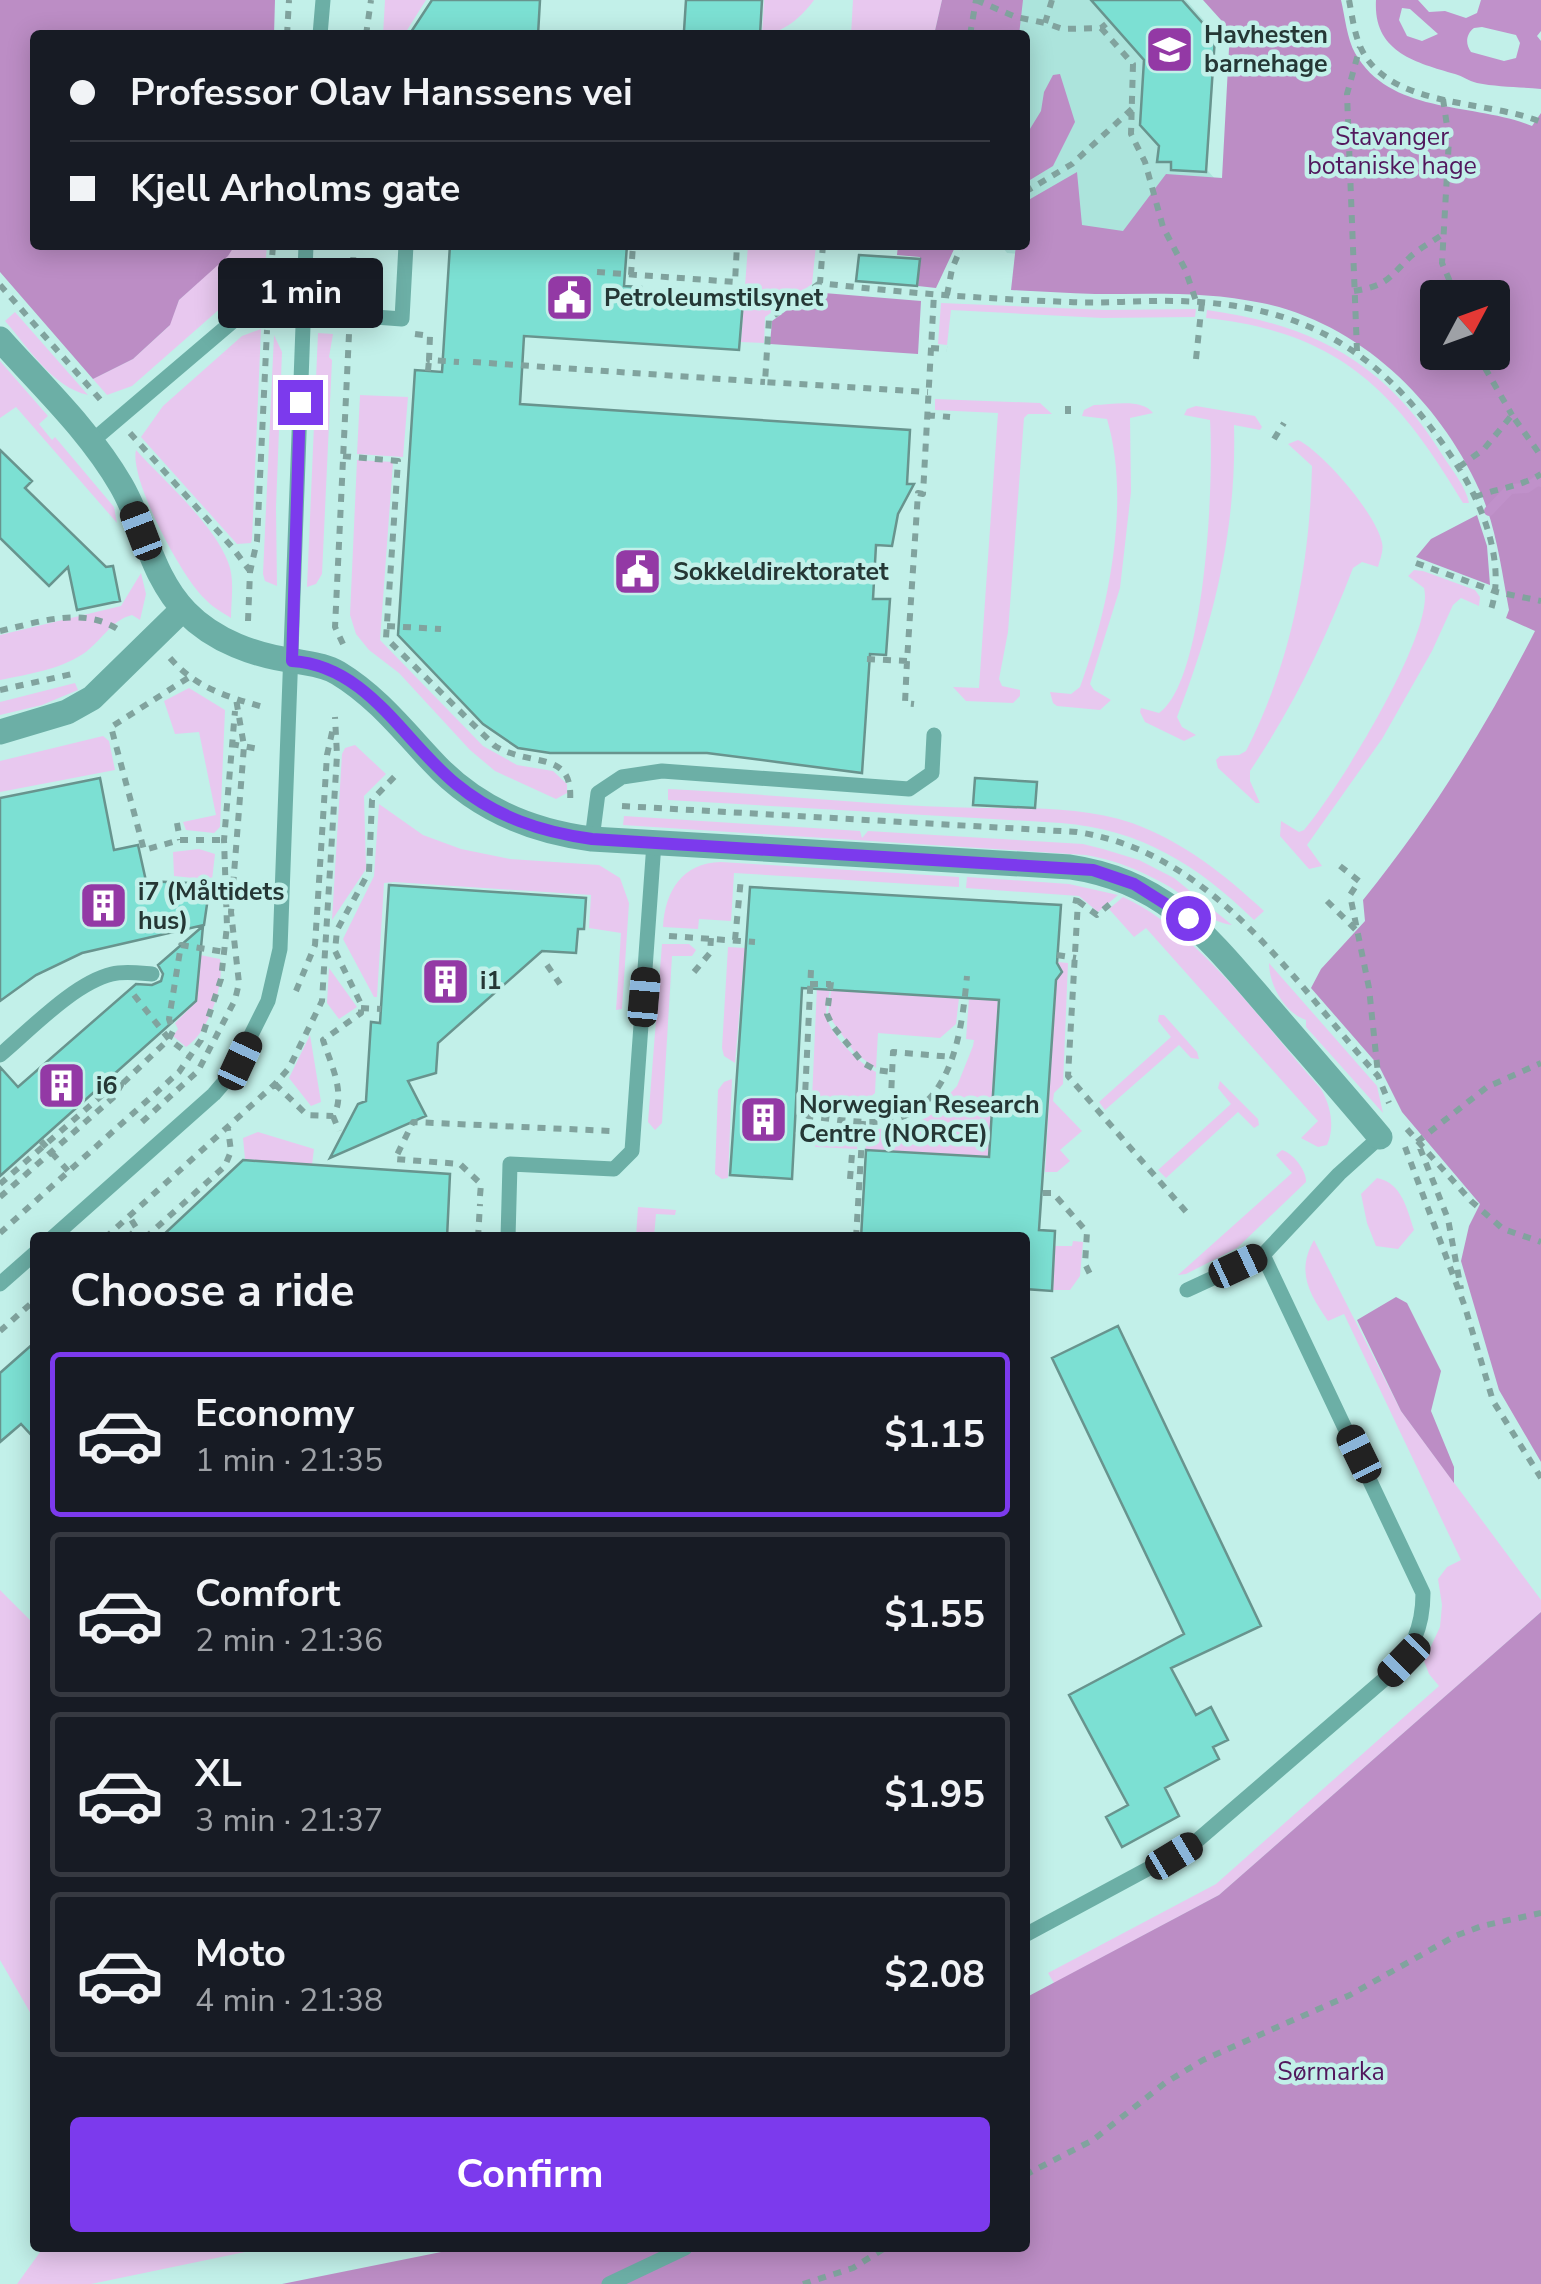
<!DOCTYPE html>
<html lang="en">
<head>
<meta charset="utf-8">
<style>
	body { margin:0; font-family:"Nunito Sans",sans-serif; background:#20242c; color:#f1f3f6; height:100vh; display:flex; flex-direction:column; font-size:38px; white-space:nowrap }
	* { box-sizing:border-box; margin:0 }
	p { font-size:32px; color:#9ea1a6 }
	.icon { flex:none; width:55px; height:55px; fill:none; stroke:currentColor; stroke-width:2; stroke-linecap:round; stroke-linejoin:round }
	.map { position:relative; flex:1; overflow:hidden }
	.side { position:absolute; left:30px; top:1232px; width:1000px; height:1020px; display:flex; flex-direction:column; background:#171b24; border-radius:10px; box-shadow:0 5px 25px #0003 }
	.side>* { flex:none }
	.banner { position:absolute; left:30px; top:30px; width:1000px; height:220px; border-radius:10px; box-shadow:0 5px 25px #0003; display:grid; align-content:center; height:220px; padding:0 40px; background:#171b24 }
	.needle { width:65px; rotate:49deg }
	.fabs { position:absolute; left:1420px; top:280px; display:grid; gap:20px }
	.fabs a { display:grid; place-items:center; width:90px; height:90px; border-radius:10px; background:#171b24; box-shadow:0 5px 25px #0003; font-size:50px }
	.end { position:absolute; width:45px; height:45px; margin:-22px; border:12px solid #7c3aed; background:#fff; box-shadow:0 0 0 5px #fff }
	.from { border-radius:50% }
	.bubble { position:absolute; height:70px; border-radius:10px; background:#171b24; box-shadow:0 5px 25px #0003; font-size:32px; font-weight:700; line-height:70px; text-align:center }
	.car { position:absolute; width:30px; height:60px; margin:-30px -15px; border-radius:12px; box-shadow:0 0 8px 2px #0007; background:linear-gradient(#222 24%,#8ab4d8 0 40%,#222 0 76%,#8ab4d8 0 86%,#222 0) }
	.banner b { display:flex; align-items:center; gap:35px; height:95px; font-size:38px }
	.banner b+b { border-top:2px solid #363941 }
	.banner i { width:25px; height:25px; background:#f1f3f6 }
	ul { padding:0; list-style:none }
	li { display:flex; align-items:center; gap:30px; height:165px; margin:0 20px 15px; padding:0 20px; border:5px solid #363941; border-radius:10px }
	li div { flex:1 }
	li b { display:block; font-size:38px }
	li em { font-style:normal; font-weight:700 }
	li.on { border-color:#7c3aed }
	li>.icon { width:90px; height:90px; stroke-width:1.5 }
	h2 { padding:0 40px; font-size:45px; line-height:120px }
	.cta { display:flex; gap:20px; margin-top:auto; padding:20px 40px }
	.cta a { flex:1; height:115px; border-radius:10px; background:#7c3aed; color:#fff; font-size:40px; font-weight:700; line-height:115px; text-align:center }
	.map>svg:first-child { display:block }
	.built { fill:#ace4dc }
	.green { fill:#e8c8ef }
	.forest { fill:#bc8dc5; fill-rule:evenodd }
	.water { fill:#c091ca; fill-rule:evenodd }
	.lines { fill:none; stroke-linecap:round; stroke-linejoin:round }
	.stream { stroke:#c091ca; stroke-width:10 }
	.building { fill:#7ce0d3; stroke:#68948e; stroke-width:2.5 }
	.path { stroke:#81a39e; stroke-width:6; stroke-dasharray:8 8; stroke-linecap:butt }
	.lane { stroke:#6cafa6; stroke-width:15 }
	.street { stroke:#6cafa6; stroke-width:25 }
	.route { stroke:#7c3aed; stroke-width:12 }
	.labels { text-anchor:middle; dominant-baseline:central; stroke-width:9; stroke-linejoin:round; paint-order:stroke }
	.poi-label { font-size:25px; font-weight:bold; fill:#253735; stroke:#c2f0e9; text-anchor:start }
	.park-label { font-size:25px; fill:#52185d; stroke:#c2f0e9 }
</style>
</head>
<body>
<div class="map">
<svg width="1541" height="2284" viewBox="0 0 1541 2284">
	<rect width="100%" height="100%" fill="#c2f0e9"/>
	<path class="built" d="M954,0H1186L1216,34L1207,170L1236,202L1185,269L1007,253L1001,245H1025V35H956Z"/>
	<path class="green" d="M385,0H426L404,35H383Z
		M764,0H814C802,17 783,33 762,35Z
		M853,0H942L934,35H851Z
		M235,245H267L265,269L132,386L107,395L93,379L133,359L169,326L179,300L227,256Z
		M748,245H816L812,284L765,317L764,343L741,342Z
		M941,303L1106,310L1196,309L1195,317L1102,318L951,310L947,345L938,344Z
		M1207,310C1313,325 1385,362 1443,456C1452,470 1466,487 1469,503H1463C1397,392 1340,332 1206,318Z
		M15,312L88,395C52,387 28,347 5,321Z
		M261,329L252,539L251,543L237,544L141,437L163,406L242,336Z
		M318,333L333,334L329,357L332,360L322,574L316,584L307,587Z
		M274,335L282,352L276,507L277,586L265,581L263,574Z
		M0,361L48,416L39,424L52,440L55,437L114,507L117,523L16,407L0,418Z
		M360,395L408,397L403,457L357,454Z
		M935,399L1040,403L1052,414H1028L1024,418L1008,632L999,679L1002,686L1020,690V696L1013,703L966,701L953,687L979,688L998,413L935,410Z
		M1094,405C1113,405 1141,398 1153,413L1130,418L1131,492L1120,588L1090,684L1094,690L1111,700L1100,710L1057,706L1053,703L1050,692L1071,694L1080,687C1109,609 1131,500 1107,419L1082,416L1084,410Z
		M1196,406L1255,416L1262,427L1260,430L1234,425C1237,527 1214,622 1177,717L1182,727L1196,735L1184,741L1145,722L1140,712L1141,708L1159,713C1206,681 1214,478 1210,420L1184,415L1187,409Z
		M1298,440C1323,452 1377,515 1382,543C1384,551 1380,559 1378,567L1362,562L1353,568C1325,641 1293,707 1250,771V781L1260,803H1256L1218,768L1216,760L1220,756L1239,755L1246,751C1291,664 1310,563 1312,466L1288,444Z
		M136,450C164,481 213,523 228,562C235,579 231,600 231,618C222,612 212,607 205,599C182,578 129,479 136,450Z
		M357,460L393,462L380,640L483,746L517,765L553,771L567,784V793L556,799L495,771L470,750L399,673L369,650L356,634L350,615Z
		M1414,570L1423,571L1475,590L1480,597L1479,606L1461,598L1453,605L1432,651L1382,739L1307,845L1322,866L1309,869L1280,836L1281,821L1299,832L1304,830C1336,793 1436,632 1424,588L1408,576Z
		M141,573L146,594L140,620L132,615C111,620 101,642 83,654C58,670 29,674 0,680V635L121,606Z
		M75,683L78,690L42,705L0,715V702Z
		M189,688L225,710L220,827L214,833L186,830L183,822L216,815L199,732L175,734L164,701Z
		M103,736L109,741L115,770L0,792V761Z
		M355,745L386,774L364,796L366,869L332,920L342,754L345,748Z
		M668,789C772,794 877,806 981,808C1030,808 1084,807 1132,823C1184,842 1224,874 1264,911L1254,920C1198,865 1140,829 1061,823L668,800Z
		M379,804L423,835L461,849L510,859L599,865L620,878L629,903L622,1009L616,1010L621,933L589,928L591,895L394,882L384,883L377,997H374L343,939L374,876Z
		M624,816L860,831L862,838L868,831L1083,844L1103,849L1139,860L1174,878L1232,925C1207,922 1191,900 1170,887C1144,872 1116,860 1086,855L623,825Z
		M199,849L215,854L212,880L174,876L173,852Z
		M721,862L959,877V887L734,873L731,921L699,919L698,929L663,927C665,891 682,863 721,862Z
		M967,877L1069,884L1118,895L1098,912L1079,896L966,888Z
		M1123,897C1201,933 1264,1025 1321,1089C1331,1106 1335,1128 1327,1145L1318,1147L1301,1138L1318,1121L1146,928L1134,937L1109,909Z
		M662,944H689L696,950L692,956H672L662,1123L655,1130L648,1122Z
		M728,947L745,948L735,1063L724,1056L722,1048Z
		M200,955L220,959C225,985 208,1033 186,1047L173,1036L178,1029L175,1023L197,1001Z
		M1057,962L1068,963L1063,1084L1054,1093L1053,1101L1082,1131L1060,1150L1070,1161L1057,1172H1045Z
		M1269,963L1377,1086L1383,1113L1306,1027V1020C1285,1013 1269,985 1269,963Z
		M329,968L357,1007L339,1019L327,1003Z
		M979,977L999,978L988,1161L865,1153L868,1129C896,1129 915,1127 938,1110L937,1107L957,1086L973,1046L974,1040L966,1039L969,998L977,999Z
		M832,982L840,991L959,998L956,1024L940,1038L878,1033L876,1068L855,1053L828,1015Z
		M817,986L830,987C830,997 824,1010 827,1019C832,1036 860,1064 876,1072L875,1093L855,1110L817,1107L812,1099Z
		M1159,1015H1164L1197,1052L1199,1059L1191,1058L1179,1045L1105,1110L1099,1102L1171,1037L1158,1021Z
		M310,1035L321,1102L311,1106L289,1078Z
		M732,1079L728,1178L722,1179L715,1174L718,1090L724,1082Z
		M1220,1081L1258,1119L1259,1125L1254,1128L1238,1112L1166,1178L1158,1170L1231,1104L1218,1088Z
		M831,1126L855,1129L859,1134L857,1149L815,1147L818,1133Z
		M258,1132L314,1149L312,1165L245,1159L243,1138Z
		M1282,1150C1293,1153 1307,1171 1306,1182L1237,1248L1186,1274L1178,1275L1292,1173L1276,1155Z
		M1377,1178C1402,1183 1407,1209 1414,1230L1398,1249L1376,1246L1367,1223L1361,1194Z
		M638,1207L676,1210L675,1215L656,1214L654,1237H636Z
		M1314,1240L1401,1411L1541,1600V1612L1219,1895L1054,1983L1048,1973L1216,1884L1439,1686L1429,1674L1424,1661L1440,1627L1442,1605L1438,1579L1447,1567L1461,1560L1344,1314L1328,1321C1309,1293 1296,1272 1314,1240Z
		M1073,1241L1083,1242L1080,1276L1070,1290H1053L1055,1246H1072Z
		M0,1590L35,1625V2021L0,1960Z
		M43,2248H264L91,2284H17Z"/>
	<path class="forest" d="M0,0H275L274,35H35V245H235L228,256L179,300L170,325L133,359L93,379L0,272Z
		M942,0H1023L1019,35H934Z
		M1203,0H1341C1345,17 1347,39 1355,53C1391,116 1474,102 1532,126L1541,113V1462L1499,1390L1461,1261L1469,1226L1480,1204L1402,1112L1379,1066L1311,988L1321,969L1365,921L1363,900C1431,816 1486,727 1535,631L1506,618L1509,610C1502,573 1497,533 1483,498C1444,406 1363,324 1262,303C1206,291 1151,294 1095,294C1067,293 1039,291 1011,290L1016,245H1025V202L1077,172L1082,225L1123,231L1166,174L1222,178L1230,30ZM1438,298H1492V352H1438Z
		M1060,74L1075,122L1053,166L1025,183V137L1041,111L1044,92L1053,75Z
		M898,245H956L936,288L918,286L920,257L897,255Z
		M812,292L921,301L918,354L770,344L772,321Z
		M1477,515L1487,546L1490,585L1416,557L1431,539Z
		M1396,1297L1407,1303L1441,1371L1431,1411L1454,1467V1483L1401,1411L1357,1320Z
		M1541,1612V2284H282L461,2248H1025V1998L1219,1895Z"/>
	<path class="water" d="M1376,0H1418L1429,12L1445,11L1466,18L1477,13L1481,0H1541V31L1537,36L1541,41V89C1520,87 1497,87 1477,83C1468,81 1463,76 1455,74C1415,62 1373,52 1376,0ZM1402,8L1410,9L1438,34L1422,41L1407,36L1399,20ZM1482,27L1516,35L1520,43L1516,58L1504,61L1471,52C1465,44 1466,34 1474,28Z"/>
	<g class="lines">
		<path class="stream" d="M1489,511L1510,489L1527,488L1537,481L1541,482"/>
	</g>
	<path class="building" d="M432,0H540L538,35H409Z
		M686,0H762L760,35L684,31Z
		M1091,0H1182L1215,37L1206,172L1171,170V162H1157L1159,146L1140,125L1144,60Z
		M450,245H627L624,286L641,287V294L743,301L739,350L524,336L520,404L910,430L907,484H914L898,514L892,546L876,545L873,599H890L886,655L870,654L862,773L707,753H550L518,748L483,724L398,635L415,370L442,372Z
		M859,255L920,259L917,286L856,281Z
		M0,450L32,481L25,488L106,567L113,566L120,601L77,610L68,567L49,586L0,538Z
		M100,778L114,850L138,845L146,881L210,884L204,925L82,953L36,975L0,1001V798Z
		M975,778L1037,782L1035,808L973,805Z
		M389,885L586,898L584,929H578L576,953L542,951L438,1043L436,1073L408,1081L426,1116L330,1158L358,1104L366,1101L371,1022L380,1023Z
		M750,887L1061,905L1057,963L1062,972L1056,980L1039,1230L1055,1231L1052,1291L1025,1289V1238H861L866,1150L989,1157L999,1000L802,988L792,1179L730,1175Z
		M203,926L196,1001L0,1176V1067L18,1087L136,984L152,985L161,981L163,974L158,965Z
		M243,1160L450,1174L447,1238H160Z
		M1118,1326L1261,1626L1171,1668L1196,1715L1211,1707L1228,1740L1213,1747L1219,1759L1165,1788L1179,1816L1122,1847L1106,1817L1128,1805L1069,1695L1184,1634L1052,1358Z
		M35,1342V1439L21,1424L0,1442V1373Z"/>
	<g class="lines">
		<path class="path" d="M976,0L1016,17L1045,23
			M1052,0L1045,23L1063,29L1101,28L1106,24
			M1349,0C1352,15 1354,32 1360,46C1387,109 1486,99 1541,122
			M1101,28L1133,64L1131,134L1145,162L1163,227L1185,269L1196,301
			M287,35L289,0
			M366,35L371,0
			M970,35L976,0
			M1443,99L1449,139L1442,263L1457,298
			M1025,192L1072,164L1134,107
			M823,245L820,283C903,293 987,299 1070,302C1106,304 1141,300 1177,301C1310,304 1386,355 1457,465C1483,505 1508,568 1489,615
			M597,272L735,282L737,245
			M631,275L633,245
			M820,283L769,319L765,382L928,392
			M0,285L105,405
			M270,287L273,245
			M1354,291C1386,286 1388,279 1409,258C1418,249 1432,242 1443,234
			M947,295L952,269L962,245
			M351,297L354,245
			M415,334L430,336L429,360L459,362
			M931,348L947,349
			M1357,351L1347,94L1360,47
			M1487,352L1485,368L1512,415
			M1196,359L1202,302
			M473,362L765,382
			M428,371L429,360
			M1068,414V400
			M927,415L950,417
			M130,433L232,547L250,571
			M1274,439L1284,423
			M343,456L398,461L386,638L495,746C532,768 574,749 570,802
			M1459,467L1484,449L1512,415L1541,456
			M1475,497C1497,488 1521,487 1541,474
			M1416,563L1497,592L1541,601
			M248,621L250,572L257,541L267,330
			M387,626L441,629
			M0,631C39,622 83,606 119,630
			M343,644L335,627L349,334
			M170,658C197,689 228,697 267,708
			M867,659L907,661L918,493L923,494L934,294
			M907,661L905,703L914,704
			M188,678L111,727L144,850L180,840H224
			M0,690L72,674
			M231,744L259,749
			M622,806L1077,832C1215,853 1292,980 1378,1076L1389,1103
			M177,823L180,840
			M1340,866L1359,881L1350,895L1369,988L1378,1074
			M223,885L249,889
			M1073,900L1078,901L1068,1076L1188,1214
			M1078,901L1097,915L1110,904
			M1327,901L1358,932
			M669,936L755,942
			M735,940L741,878
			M1057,955L1076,958
			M547,965L560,984
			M811,970L805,1096L808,1116C833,1119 861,1124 886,1121C953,1111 962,1029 967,976
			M694,972L710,953L711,938
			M831,982L827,1014L832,1025L863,1063L876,1070L892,1072
			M810,984H831
			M296,991L315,945L327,755L333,728
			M134,995L169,1039L191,1056
			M361,1008L381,1009
			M275,1084L307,1115L333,1116C347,1095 330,1062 323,1040L361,1013V1004L335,951L337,930L369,872L372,800L397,774
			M333,1116L339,1131
			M890,1120L893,1052L953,1057
			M142,1122L198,1071L235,1000L239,983L231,912L244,746L236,699
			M1407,1129L1471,1201L1503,1229L1541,1242
			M41,1141L70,1173
			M1417,1142L1487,1087L1541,1063
			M1405,1147L1465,1307L1493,1401L1541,1478
			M1420,1148L1448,1219L1461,1289
			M850,1179L852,1154L861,1155
			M0,1184L109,1089L121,1085L169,1039L173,1031L169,1019L181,945L225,952
			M1043,1193H1053L1087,1232L1085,1264L1093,1280
			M480,1196L481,1184L460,1164L395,1159L413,1122L611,1131
			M0,1197L115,1096L121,1085L116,1080
			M0,1233L179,1072L201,1040L221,979L227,926L224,840L235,711
			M105,1238L275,1084L289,1068L322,1001L337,755L335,717
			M127,1238L137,1229L129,1216
			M145,1238L225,1166L231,1151L228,1129
			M478,1238L480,1204
			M856,1238L863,1121
			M0,1331L35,1300
			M1025,2175L1093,2140L1165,2083L1203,2060L1350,1995L1455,1936L1482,1926L1541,1913
			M803,2284L853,2268L885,2248"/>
		<path class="lane" d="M320,35L323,0
			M91,442L232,322L249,312L268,309L402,319L406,245
			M592,839L598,793L622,777L662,771L909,789L932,773L934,735
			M0,1055C30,1030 74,983 112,974C124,971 139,973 152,974
			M52,1238L214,1094L232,1073L268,1001L280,949L306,245
			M508,1238L510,1164L614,1169L632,1151L654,843
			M0,1284L35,1253
			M1187,1290L1263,1255
			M1027,1934L1192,1845L1388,1676C1412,1651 1423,1628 1423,1593L1263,1255L1339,1174L1380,1137
			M609,2284L685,2248"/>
		<path class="street" d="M0,339C41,385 90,431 121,485C145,526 151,576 186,612C214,641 256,656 295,661C310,664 325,665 338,673C376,696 402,729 432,761C475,808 529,831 592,839L1070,867C1167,881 1210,940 1270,1009C1307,1052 1344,1094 1380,1137
			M0,732L67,712L92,698L183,609"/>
	</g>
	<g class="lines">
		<path class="route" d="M300,402L292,661C368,666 403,741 456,784C496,817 541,832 592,839L1093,870L1134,884L1188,918"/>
	</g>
	<defs>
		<symbol id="school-square" viewBox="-11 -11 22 22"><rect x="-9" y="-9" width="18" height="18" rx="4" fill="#9339a5" stroke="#c2f0e9"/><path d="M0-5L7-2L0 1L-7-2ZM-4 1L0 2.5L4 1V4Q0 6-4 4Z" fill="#fff"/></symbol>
		<symbol id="civic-square" viewBox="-11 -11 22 22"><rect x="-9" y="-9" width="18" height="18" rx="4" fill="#9339a5" stroke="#c2f0e9"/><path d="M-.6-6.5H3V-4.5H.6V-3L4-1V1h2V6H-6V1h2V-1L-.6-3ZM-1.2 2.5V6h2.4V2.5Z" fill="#fff"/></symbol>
		<symbol id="building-square" viewBox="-11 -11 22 22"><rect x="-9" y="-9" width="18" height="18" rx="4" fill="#9339a5" stroke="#c2f0e9"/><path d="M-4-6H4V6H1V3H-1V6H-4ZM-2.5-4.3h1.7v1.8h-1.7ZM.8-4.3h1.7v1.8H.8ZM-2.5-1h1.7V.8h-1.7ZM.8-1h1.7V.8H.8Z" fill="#fff"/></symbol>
	</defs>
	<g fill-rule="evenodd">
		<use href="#school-square" x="1142" y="22" width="55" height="55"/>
		<use href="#civic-square" x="542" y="270" width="55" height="55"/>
		<use href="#civic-square" x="610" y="544" width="55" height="55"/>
		<use href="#building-square" x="76" y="878" width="55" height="55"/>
		<use href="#building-square" x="418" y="954" width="55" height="55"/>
		<use href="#building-square" x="34" y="1058" width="55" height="55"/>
		<use href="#building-square" x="736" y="1092" width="55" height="55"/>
	</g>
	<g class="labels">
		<g class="poi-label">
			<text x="1204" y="35">Havhesten<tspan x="1204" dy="29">barnehage</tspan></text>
			<text x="604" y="298">Petroleumstilsynet</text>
			<text x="673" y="572">Sokkeldirektoratet</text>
			<text x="138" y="892">i7 (Måltidets<tspan x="138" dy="29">hus)</tspan></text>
			<text x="480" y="981">i1</text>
			<text x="96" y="1086">i6</text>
			<text x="799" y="1105">Norwegian Research<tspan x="799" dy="29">Centre (NORCE)</tspan></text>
		</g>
		<g class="park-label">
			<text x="1392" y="137">Stavanger<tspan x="1392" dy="29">botaniske hage</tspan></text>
			<text x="1331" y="2072">Sørmarka</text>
		</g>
	</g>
</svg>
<div class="fabs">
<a><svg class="needle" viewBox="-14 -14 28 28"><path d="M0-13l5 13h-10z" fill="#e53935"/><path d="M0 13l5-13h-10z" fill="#9ea1a6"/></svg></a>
</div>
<i class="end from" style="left:1188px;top:918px"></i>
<i class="end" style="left:300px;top:402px"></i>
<div class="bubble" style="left:218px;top:258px;width:165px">1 min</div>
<i class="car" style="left:141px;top:531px;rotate:339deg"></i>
<i class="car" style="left:644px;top:997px;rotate:5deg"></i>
<i class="car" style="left:240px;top:1061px;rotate:25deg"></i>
<i class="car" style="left:1238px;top:1266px;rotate:65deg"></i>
<i class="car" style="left:1359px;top:1454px;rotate:334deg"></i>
<i class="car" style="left:1404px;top:1660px;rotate:224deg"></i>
<i class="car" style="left:1174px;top:1856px;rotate:59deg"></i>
<div class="banner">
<b><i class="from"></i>Professor Olav Hanssens vei</b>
<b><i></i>Kjell Arholms gate</b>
</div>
<section class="side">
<h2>Choose a ride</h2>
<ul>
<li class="on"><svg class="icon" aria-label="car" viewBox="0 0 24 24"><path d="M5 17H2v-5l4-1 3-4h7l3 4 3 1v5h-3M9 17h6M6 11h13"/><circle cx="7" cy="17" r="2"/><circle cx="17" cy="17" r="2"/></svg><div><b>Economy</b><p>1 min · 21:35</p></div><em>$1.15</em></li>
<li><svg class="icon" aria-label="car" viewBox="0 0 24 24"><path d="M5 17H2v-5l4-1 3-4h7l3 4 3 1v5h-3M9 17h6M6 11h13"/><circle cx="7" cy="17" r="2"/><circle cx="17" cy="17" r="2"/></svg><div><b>Comfort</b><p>2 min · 21:36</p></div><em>$1.55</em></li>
<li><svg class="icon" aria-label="car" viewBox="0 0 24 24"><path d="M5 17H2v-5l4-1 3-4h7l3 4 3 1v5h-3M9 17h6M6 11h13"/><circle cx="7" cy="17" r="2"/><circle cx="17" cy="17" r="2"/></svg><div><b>XL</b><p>3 min · 21:37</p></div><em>$1.95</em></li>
<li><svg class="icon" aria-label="car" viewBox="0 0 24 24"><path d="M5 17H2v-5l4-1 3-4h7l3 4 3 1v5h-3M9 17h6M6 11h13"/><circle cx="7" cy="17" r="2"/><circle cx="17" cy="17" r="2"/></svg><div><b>Moto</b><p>4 min · 21:38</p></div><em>$2.08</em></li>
</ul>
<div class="cta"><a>Confirm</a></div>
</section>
</div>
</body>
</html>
